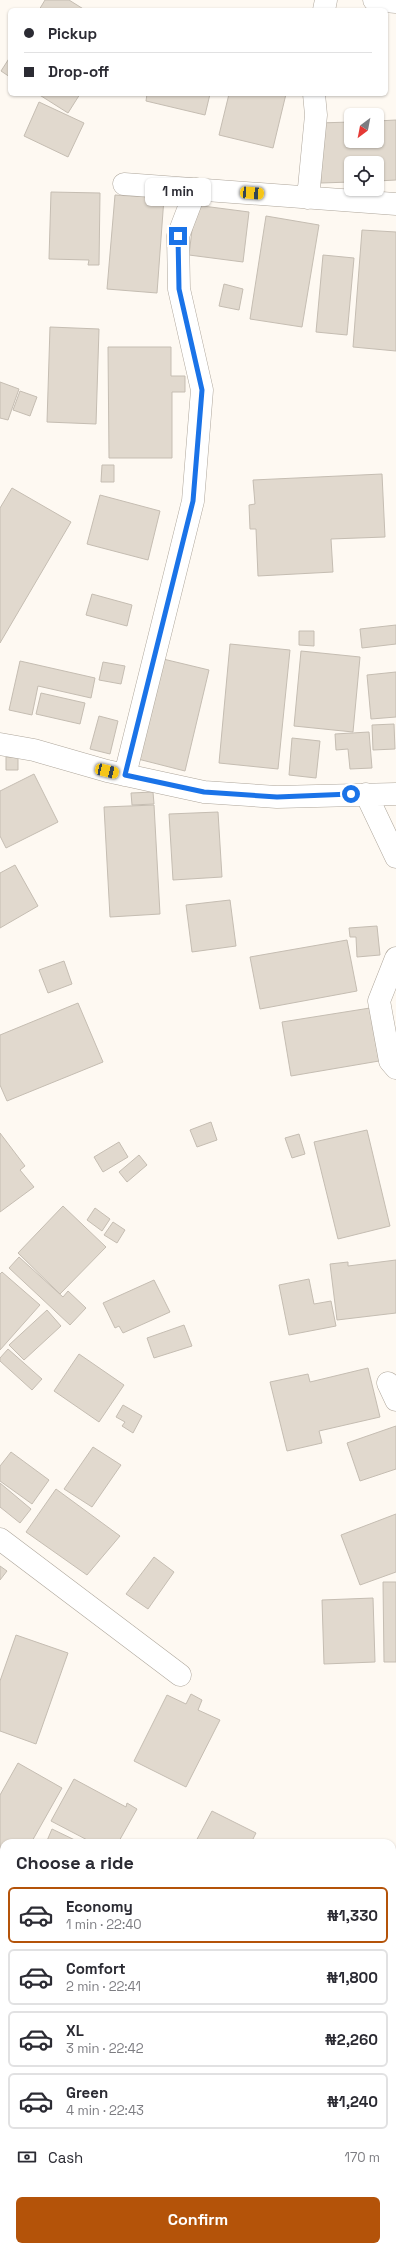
<!DOCTYPE html>
<html lang="en">
<head>
<meta charset="utf-8">
<style>
	body { margin:0; font-family:"Space Grotesk",sans-serif; background:#f2f2f3; color:#2b2b33; height:100vh; display:flex; flex-direction:column; font-size:15px; white-space:nowrap }
	* { box-sizing:border-box; margin:0 }
	p { font-size:13px; color:#7c7c81 }
	.icon { flex:none; width:22px; height:22px; fill:none; stroke:currentColor; stroke-width:2; stroke-linecap:round; stroke-linejoin:round }
	.map { position:relative; flex:1; overflow:hidden }
	.side { position:absolute; left:0px; top:1839px; width:396px; height:412px; display:flex; flex-direction:column; background:#fff; border-radius:12px 12px 0 0; box-shadow:0 1px 3px #0004 }
	.side>* { flex:none }
	.banner { position:absolute; left:8px; top:8px; width:380px; height:88px; border-radius:6px; box-shadow:0 1px 3px #0004; display:grid; align-content:center; height:88px; padding:0 16px; background:#fff }
	.needle { width:26px; rotate:212deg }
	.fabs { position:absolute; left:344px; top:108px; display:grid; gap:8px }
	.fabs a { display:grid; place-items:center; width:40px; height:40px; border-radius:6px; background:#fff; box-shadow:0 1px 3px #0004; font-size:20px }
	.end { position:absolute; width:18px; height:18px; margin:-9px; border:5px solid #1a73e8; background:#fff; box-shadow:0 0 0 2px #fff }
	.from { border-radius:50% }
	.bubble { position:absolute; height:28px; border-radius:6px; background:#fff; box-shadow:0 1px 3px #0004; font-size:13px; font-weight:700; line-height:28px; text-align:center }
	.car { position:absolute; width:12px; height:24px; margin:-12px -6px; border-radius:5px; box-shadow:0 0 3px 1px #0007; background:linear-gradient(#f5c518 24%,#345 0 40%,#f5c518 0 76%,#345 0 86%,#f5c518 0) }
	.banner b { display:flex; align-items:center; gap:14px; height:38px; font-size:15px }
	.banner b+b { border-top:1px solid #e1e1e2 }
	.banner i { width:10px; height:10px; background:#2b2b33 }
	ul { padding:0; list-style:none }
	li { display:flex; align-items:center; gap:12px; height:56px; margin:0 8px 6px; padding:0 8px; border:2px solid #e1e1e2; border-radius:6px }
	li div { flex:1 }
	li b { display:block; font-size:15px }
	li em { font-style:normal; font-weight:700 }
	li.current { border-color:#b45309 }
	li>.icon { width:36px; height:36px; stroke-width:1.5 }
	h2 { padding:0 16px; font-size:18px; line-height:48px }
	.pay { display:flex; align-items:center; gap:10px; height:44px; padding:0 16px; font-size:15px }
	.pay p { margin-inline-start:auto }
	.cta { display:flex; gap:8px; margin-top:auto; padding:8px 16px }
	.cta a { flex:1; height:46px; border-radius:6px; background:#b45309; color:#fff; font-size:16px; font-weight:700; line-height:46px; text-align:center }
	.map>svg:first-child { display:block }
	.building { fill:#e1d9ce; stroke:#c5bdb2 }
	.lines { fill:none; stroke-linecap:round; stroke-linejoin:round }
	.minor-casing { stroke:#aea69b; stroke-width:23 }
	.minor { stroke:#fff; stroke-width:22 }
	.route { stroke:#1a73e8; stroke-width:5 }
</style>
</head>
<body>
<div class="map">
<svg width="396" height="2251" viewBox="0 0 396 2251">
	<rect width="100%" height="100%" fill="#fef9f2"/>
	<path class="building" d="M45,0H69L85,10H39Z
		M10,57V77L1,71Z
		M38,94H80L68,113Z
		M147,94H210L205,115L146,101Z
		M229,94H286L273,148L219,135Z
		M39,102L84,123L68,157L24,136Z
		M396,120V180L377,181V163L364,161L351,163V182L321,183L318,123L351,122V141H377V121Z
		M51,192L100,193L99,265H88L89,260L49,259Z
		M115,195L164,198L157,293L107,289Z
		M195,205L249,212L243,262L189,255Z
		M266,216L319,225L302,327L250,319Z
		M362,230L396,232V351L353,347Z
		M323,255L354,258L347,335L316,332Z
		M224,284L243,289L239,310L219,306Z
		M50,327L99,329L96,424L47,422Z
		M108,347H171V376H185V392H172V458H109Z
		M0,382L19,389L8,420L0,418Z
		M20,391L37,397L30,416L13,410Z
		M102,465H114V482H101Z
		M382,474L385,537L331,539L333,572L258,576L256,529H250L249,505L255,504L253,480Z
		M12,488L71,522L0,643V508Z
		M100,495L160,511L148,560L87,544Z
		M92,594L132,605L127,626L86,615Z
		M396,625V644L362,648L360,629Z
		M299,631H314V646L299,645Z
		M230,644L290,650L278,769L219,763Z
		M301,651L360,657L353,732L294,726Z
		M159,658L209,670L185,771L134,758Z
		M20,661L95,678L91,698L38,686L32,715L9,710Z
		M103,662L125,666L121,684L99,680Z
		M396,672V717L371,719L367,675Z
		M41,693L85,703L80,724L36,714Z
		M99,716L118,721L110,754L90,749Z
		M394,724L395,749L373,750L372,725Z
		M369,732L372,768L350,769L348,749L336,750L335,734Z
		M292,738L320,741L316,778L289,775Z
		M6,757H18V770H6Z
		M34,774L58,822L6,848L0,836V791Z
		M153,792L154,804L132,805L131,793Z
		M154,805L160,914L110,917L104,807Z
		M218,812L222,877L173,880L169,814Z
		M15,865L38,906L0,928V873Z
		M230,900L236,946L192,952L186,905Z
		M377,926L380,955L357,957L356,937H350L349,928Z
		M347,940L357,991L260,1009L250,957Z
		M64,961L72,984L48,993L39,970Z
		M78,1003L103,1062L7,1101L0,1085V1035Z
		M370,1008L379,1061L291,1076L282,1022Z
		M211,1122L217,1140L197,1147L190,1130Z
		M367,1130L390,1226L338,1239L314,1142Z
		M0,1133L25,1166L20,1170L34,1187L0,1212Z
		M299,1134L305,1154L292,1158L285,1138Z
		M119,1142L128,1157L103,1172L94,1157Z
		M139,1155L147,1165L127,1182L119,1172Z
		M63,1206L106,1247L60,1294L18,1253Z
		M95,1208L110,1219L102,1231L87,1220Z
		M113,1222L125,1230L117,1243L104,1235Z
		M19,1257L63,1297L68,1291L86,1308L70,1325L9,1268Z
		M396,1260V1313L337,1320L330,1264L348,1262V1266Z
		M2,1272L40,1305L0,1350V1274Z
		M309,1279L314,1304L331,1301L336,1326L289,1335L279,1285Z
		M154,1280L170,1312L123,1333L119,1326L115,1328L103,1303Z
		M47,1310L61,1326L24,1360L9,1345Z
		M184,1325L192,1346L154,1358L147,1338Z
		M8,1349L42,1379L32,1390L0,1361V1358Z
		M79,1354L124,1385L99,1422L54,1391Z
		M368,1368L380,1417L319,1431L322,1443L287,1451L270,1382L308,1374L310,1382Z
		M123,1405L142,1416L133,1433L122,1426L125,1422L116,1417Z
		M396,1426V1469L360,1481L347,1443Z
		M93,1447L121,1465L92,1507L64,1489Z
		M11,1452L49,1480L32,1504L0,1481V1466Z
		M0,1483L31,1509L20,1523L0,1507Z
		M56,1489L120,1536L87,1575L26,1532Z
		M396,1514V1572L360,1585L341,1535Z
		M154,1557L174,1572L148,1609L126,1594Z
		M0,1566L7,1571L0,1580Z
		M383,1582H396V1662H384Z
		M373,1598L375,1662L324,1664L322,1600Z
		M16,1635L68,1653L36,1744L0,1731V1681Z
		M191,1694L202,1700L198,1710L220,1720L186,1787L134,1761L167,1695L186,1704Z
		M18,1763L62,1788L31,1843H4V1869L0,1867V1795Z
		M74,1779L126,1807L127,1803L137,1809L118,1843H93L51,1821Z
		M212,1811L256,1833L251,1843H195Z
		M52,1829L81,1843H46Z
		M0,2017L4,2020V2075L0,2082Z
		M392,2120L396,2123V2154L392,2151Z
		M0,2173L4,2175V2227L0,2225Z
		M396,2195V2233L392,2239V2201Z
		M44,2247H98L96,2251H52Z
		M123,2247H180L179,2251H122Z
		M298,2247H310L322,2251H297Z"/>
	<g class="lines">
		<defs>
			<path id="minor" d="M374,0L396,2
				M324,10L326,0
				M124,184L396,204
				M308,198L316,115L314,94
				M0,744L34,750L107,771L204,792L277,797L396,794
				M125,775L193,501L202,390L179,289L178,236L196,189
				M366,794L396,857
				M396,958L379,1001L390,1061L396,1068
				M388,1383L396,1400
				M0,1539L180,1675
				M0,1896L4,1900
				M392,2177L396,2180"/>
		</defs>
		<use href="#minor" class="minor-casing"/>
		<use href="#minor" class="minor"/>
	</g>
	<g class="lines">
		<path class="route" d="M178,236L179,289L202,390L193,501L125,775L204,792L277,797L351,794"/>
	</g>
</svg>
<div class="fabs">
<a><svg class="needle" viewBox="-14 -14 28 28"><path d="M0-13l5 13h-10z" fill="#e53935"/><path d="M0 13l5-13h-10z" fill="#7c7c81"/></svg></a>
<a><svg class="icon" aria-label="locate" viewBox="0 0 24 24"><circle cx="12" cy="12" r="6"/><path d="M12 2v4M12 18v4M2 12h4M18 12h4"/></svg></a>
</div>
<i class="end from" style="left:351px;top:794px"></i>
<i class="end" style="left:178px;top:236px"></i>
<div class="bubble" style="left:145px;top:178px;width:66px">1 min</div>
<i class="car" style="left:252px;top:193px;rotate:94deg"></i>
<i class="car" style="left:107px;top:771px;rotate:103deg"></i>
<div class="banner">
<b><i class="from"></i>Pickup</b>
<b><i></i>Drop-off</b>
</div>
<section class="side">
<h2>Choose a ride</h2>
<ul>
<li class="current"><svg class="icon" aria-label="car" viewBox="0 0 24 24"><path d="M5 17H2v-5l4-1 3-4h7l3 4 3 1v5h-3M9 17h6M6 11h13"/><circle cx="7" cy="17" r="2"/><circle cx="17" cy="17" r="2"/></svg><div><b>Economy</b><p>1 min · 22:40</p></div><em>₦1,330</em></li>
<li><svg class="icon" aria-label="car" viewBox="0 0 24 24"><path d="M5 17H2v-5l4-1 3-4h7l3 4 3 1v5h-3M9 17h6M6 11h13"/><circle cx="7" cy="17" r="2"/><circle cx="17" cy="17" r="2"/></svg><div><b>Comfort</b><p>2 min · 22:41</p></div><em>₦1,800</em></li>
<li><svg class="icon" aria-label="car" viewBox="0 0 24 24"><path d="M5 17H2v-5l4-1 3-4h7l3 4 3 1v5h-3M9 17h6M6 11h13"/><circle cx="7" cy="17" r="2"/><circle cx="17" cy="17" r="2"/></svg><div><b>XL</b><p>3 min · 22:42</p></div><em>₦2,260</em></li>
<li><svg class="icon" aria-label="car" viewBox="0 0 24 24"><path d="M5 17H2v-5l4-1 3-4h7l3 4 3 1v5h-3M9 17h6M6 11h13"/><circle cx="7" cy="17" r="2"/><circle cx="17" cy="17" r="2"/></svg><div><b>Green</b><p>4 min · 22:43</p></div><em>₦1,240</em></li>
</ul>
<div class="pay"><svg class="icon" aria-label="cash" viewBox="0 0 24 24"><path d="M3 7h18v10H3z"/><circle cx="12" cy="12" r="2"/></svg>Cash<p>170 m</p></div>
<div class="cta"><a>Confirm</a></div>
</section>
</div>
</body>
</html>
